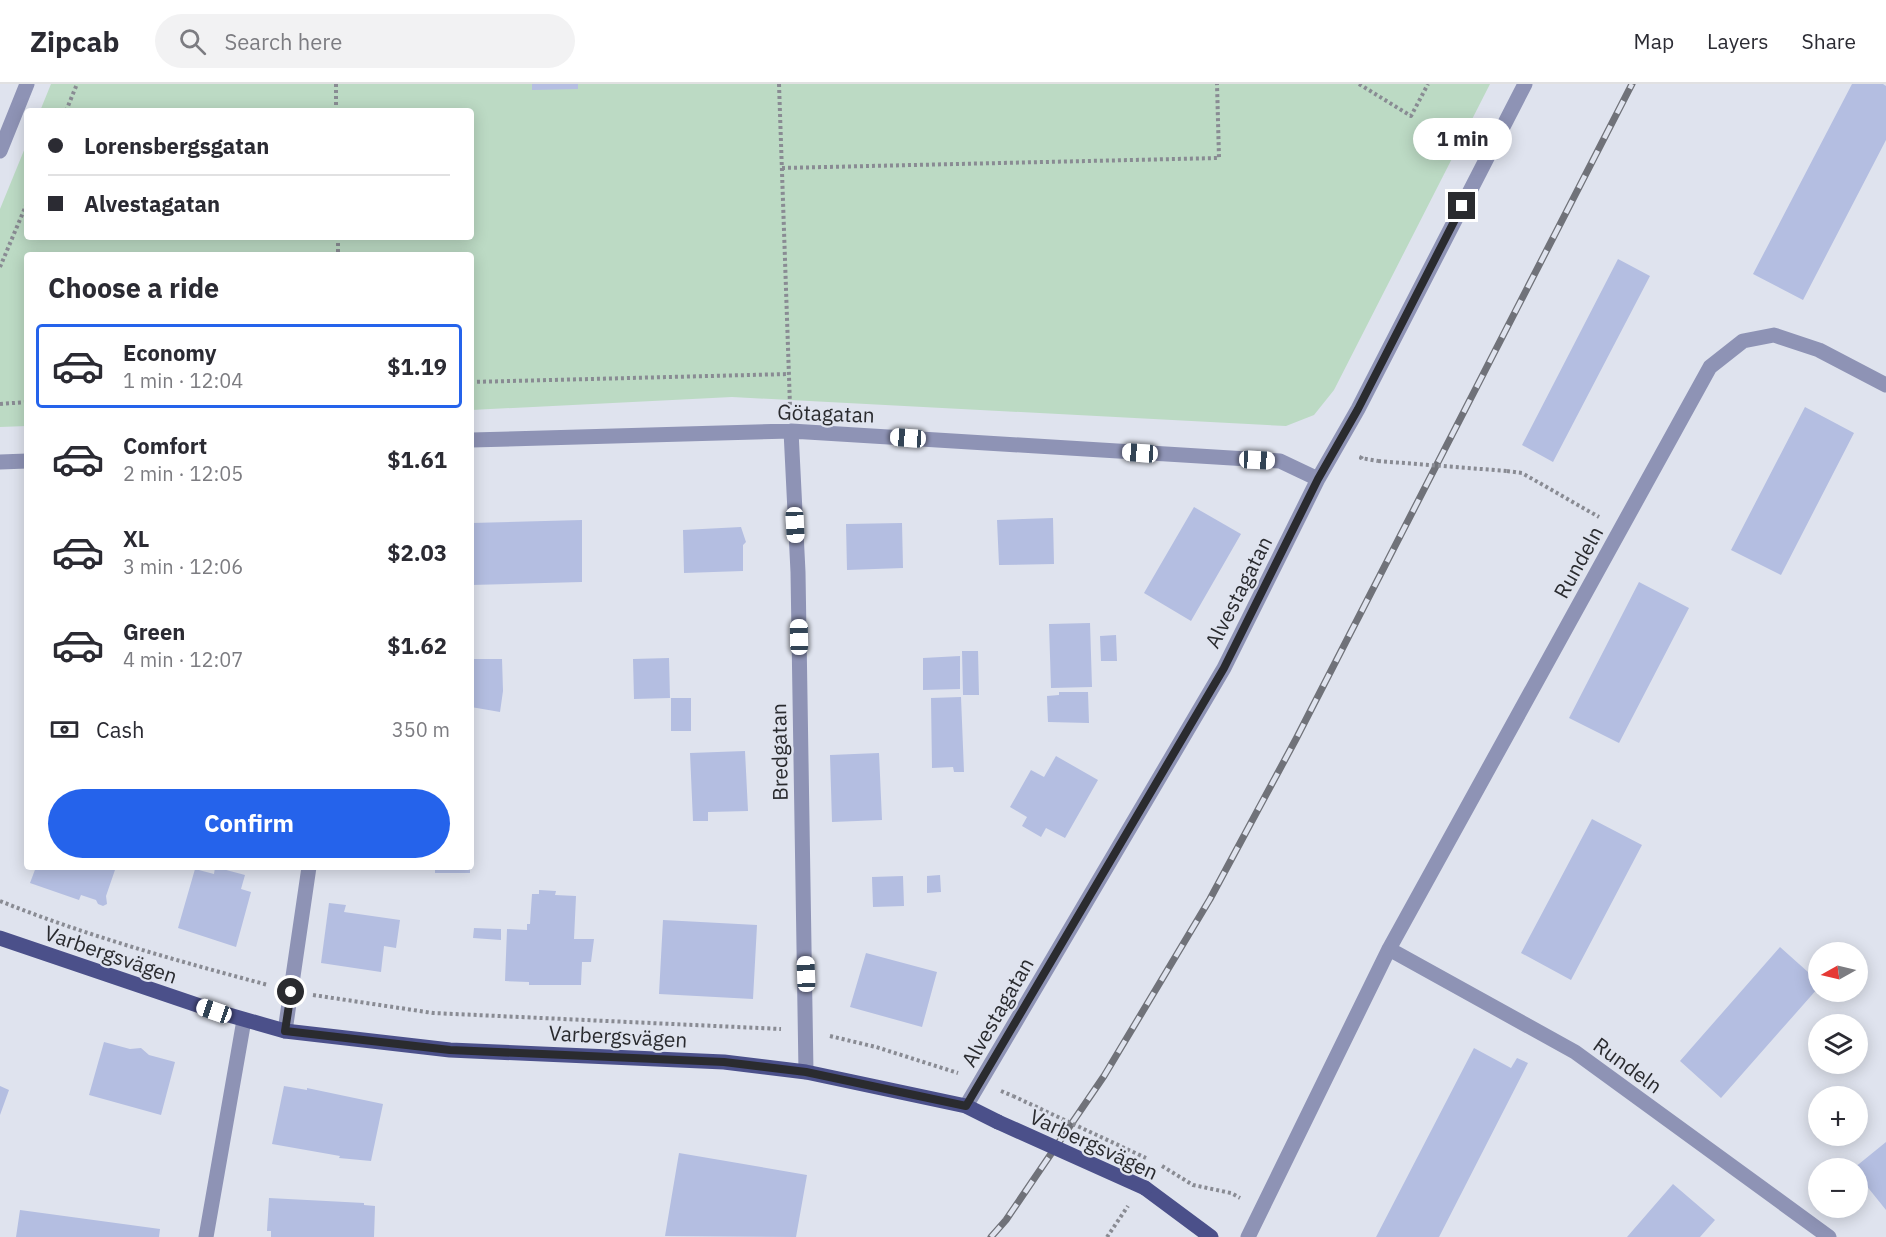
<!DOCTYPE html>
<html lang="en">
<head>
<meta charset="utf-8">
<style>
	body { margin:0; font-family:"IBM Plex Sans",sans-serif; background:#f2f2f3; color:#2b2b33; height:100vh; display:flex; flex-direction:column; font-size:22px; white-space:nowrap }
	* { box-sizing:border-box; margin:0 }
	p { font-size:20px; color:#7c7c81 }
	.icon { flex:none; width:33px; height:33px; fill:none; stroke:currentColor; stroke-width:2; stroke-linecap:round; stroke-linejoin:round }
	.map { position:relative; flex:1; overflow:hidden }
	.panel { position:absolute; left:24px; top:168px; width:450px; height:618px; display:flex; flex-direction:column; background:#fff; border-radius:6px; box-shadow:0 3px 15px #0003 }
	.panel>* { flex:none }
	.guide { position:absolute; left:24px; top:24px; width:450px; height:132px; border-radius:6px; box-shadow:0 3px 15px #0003; display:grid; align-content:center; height:132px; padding:0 24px; background:#fff }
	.needle { width:39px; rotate:262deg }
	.buttons { position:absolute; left:1808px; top:858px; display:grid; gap:12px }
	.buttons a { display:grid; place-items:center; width:60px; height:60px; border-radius:50%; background:#fff; box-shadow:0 3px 15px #0003; font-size:30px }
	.end { position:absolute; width:27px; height:27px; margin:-14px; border:8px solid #2a2b2f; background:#fff; box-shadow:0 0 0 3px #fff }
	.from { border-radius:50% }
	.bubble { position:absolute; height:42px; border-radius:21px; background:#fff; box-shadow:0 3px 15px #0003; font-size:20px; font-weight:700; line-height:42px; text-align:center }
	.car { position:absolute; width:18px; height:36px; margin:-18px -9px; border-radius:8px; box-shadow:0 0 4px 2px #0007; background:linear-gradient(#fff 24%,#345 0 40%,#fff 0 76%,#345 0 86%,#fff 0) }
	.guide b { display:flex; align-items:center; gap:21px; height:57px; font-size:22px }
	.guide b+b { border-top:2px solid #e1e1e2 }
	.guide i { width:15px; height:15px; background:#2b2b33 }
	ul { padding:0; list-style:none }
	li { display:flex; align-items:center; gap:18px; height:84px; margin:0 12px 9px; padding:0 12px; border:3px solid transparent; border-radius:6px }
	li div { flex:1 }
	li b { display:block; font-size:22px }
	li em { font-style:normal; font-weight:700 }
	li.selected { border-color:#2563eb }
	li>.icon { width:54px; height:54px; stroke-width:1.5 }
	h2 { padding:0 24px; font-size:27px; line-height:72px }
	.pay { display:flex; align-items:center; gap:15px; height:66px; padding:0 24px; font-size:22px }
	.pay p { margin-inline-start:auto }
	.cta { display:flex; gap:12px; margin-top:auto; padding:12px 24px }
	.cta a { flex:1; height:69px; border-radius:36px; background:#2563eb; color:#fff; font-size:24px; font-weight:700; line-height:69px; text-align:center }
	header { display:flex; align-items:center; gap:36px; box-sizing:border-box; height:84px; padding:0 30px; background:#fff; border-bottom:2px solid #e1e1e2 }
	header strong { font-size:28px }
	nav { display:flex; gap:33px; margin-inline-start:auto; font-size:21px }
	.search { width:420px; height:54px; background:#f2f2f3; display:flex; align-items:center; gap:15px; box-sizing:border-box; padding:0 21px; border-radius:33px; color:#7c7c81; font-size:22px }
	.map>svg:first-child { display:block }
	.green { fill:#bcdac4 }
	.building { fill:#b4bee1 }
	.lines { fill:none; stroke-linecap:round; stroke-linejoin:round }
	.path { stroke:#898b93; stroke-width:4; stroke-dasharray:3 3; stroke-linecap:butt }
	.minor { stroke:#8e93b5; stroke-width:15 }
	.major { stroke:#4b508a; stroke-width:15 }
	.rail-casing { stroke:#707279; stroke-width:7 }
	.rail { stroke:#dfe3ee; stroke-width:4.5; stroke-dasharray:14; stroke-linecap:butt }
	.path-bridge { stroke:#898b93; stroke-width:4; stroke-dasharray:3 3; stroke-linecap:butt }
	.major-bridge { stroke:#4b508a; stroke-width:15 }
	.route { stroke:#2a2b2f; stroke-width:8 }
	.labels { text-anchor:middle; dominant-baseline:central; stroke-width:4.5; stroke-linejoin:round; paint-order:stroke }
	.street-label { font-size:21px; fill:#2a2b2f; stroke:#dfe3ee }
</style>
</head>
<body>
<header>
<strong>Zipcab</strong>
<div class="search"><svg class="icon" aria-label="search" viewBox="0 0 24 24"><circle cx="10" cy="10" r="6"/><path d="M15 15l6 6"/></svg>Search here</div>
<nav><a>Map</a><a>Layers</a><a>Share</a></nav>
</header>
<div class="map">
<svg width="1886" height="1153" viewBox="0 0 1886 1153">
	<rect width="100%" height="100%" fill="#dfe3ee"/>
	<path class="green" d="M51,0H1490L1334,306L1314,331L1286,342L732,313L471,326V171H27V342L0,343V125L27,59V153H471V27H40Z"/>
	<path class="building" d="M532,0H578V5L532,6Z
		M1852,0H1883L1886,2V56L1803,216L1753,190Z
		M1618,175L1650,192L1553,378L1522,361Z
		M1805,323L1854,349L1781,491L1731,466Z
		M1194,423L1241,450L1191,537L1144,509Z
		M1053,434L1054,480L999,481L997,436Z
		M582,436V498L471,501V439Z
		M902,439L903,484L847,486L846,440Z
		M741,443L746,458L743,461V487L684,489L683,446Z
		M1639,498L1689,524L1619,659L1569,634Z
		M1090,539L1092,603L1051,604L1049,540Z
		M1116,551L1117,577H1101L1100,552Z
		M962,567H978L979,611H963Z
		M960,572V605L923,606V574Z
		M669,574L670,614L634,615L633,575Z
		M471,575H502L503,607L500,628L471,623Z
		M1059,608H1088L1089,639L1048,638L1047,612L1059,611Z
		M961,613L964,688H954L953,683L932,684L931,614Z
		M671,614H691V647H671Z
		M745,667L748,727L708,728V737H693L690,669Z
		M879,669L882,736L832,738L830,671Z
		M1056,672L1098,696L1065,754L1046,744L1041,753L1022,742L1027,733L1010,723L1031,686L1044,693Z
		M1592,735L1642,761L1571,896L1521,869Z
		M36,783H116L106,812L107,820L103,822L98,820L96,816L81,811L79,816L30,799Z
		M215,783L245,791L241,805L251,808L236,863L178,844L195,785L214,790Z
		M435,783H470V789H435Z
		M940,791L941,808L927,809V792Z
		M903,792L904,822L873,823L872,793Z
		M539,806L556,807L555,811L576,812L574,855H594L591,878H582L581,901H529V898L505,897L507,845L527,846V840H530L532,810H539Z
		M329,819L346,821L344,828L400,836L396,864L384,862L381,888L321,879Z
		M663,836L757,841L753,915L659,910Z
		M474,844L501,845V856L473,854Z
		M1780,863L1818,897V904L1721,1014L1680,977Z
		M866,869L937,888L922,943L850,923Z
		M104,958L130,965L141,964L149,971L175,978L161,1031L89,1011Z
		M1474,964L1511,984L1517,974L1528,979L1439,1153H1376Z
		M0,1002L9,1006L0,1031Z
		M284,1002L307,1006V1004L383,1020L371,1077L339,1074L340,1072L272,1060Z
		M1886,1058V1126L1857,1090V1084H1854Z
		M679,1069L807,1091L796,1153L665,1152Z
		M1673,1100L1715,1136L1700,1153H1627Z
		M269,1114L364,1119V1121L375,1122L374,1153H271V1147H267Z
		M20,1126L160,1145L159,1153H16Z"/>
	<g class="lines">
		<path class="path" d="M336,0V27
			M779,0L790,322
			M1359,0L1411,32L1428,0
			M66,27L77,0
			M782,84L1219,74L1217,0
			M338,153V171
			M0,183L27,119
			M471,298L789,290
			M0,320L27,318
			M1362,372L1361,374L1378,377
			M1507,387L1522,389L1599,433
			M0,817C87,852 178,877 268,901
			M313,911L433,929L781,945
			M830,952L876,963L958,989
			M1001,1007L1013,1012
			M1162,1082L1193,1101L1231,1109L1240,1114
			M1107,1153L1128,1122"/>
		<path class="minor" d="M0,67L27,0
			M791,347L798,488L806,988
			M471,356L791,347L1280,377L1318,395
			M0,378L27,377
			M1389,865L1575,968L1829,1153
			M285,947L309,783
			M966,1022L1224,584L1318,395L1358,325L1525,0
			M206,1153L244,936
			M1248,1153L1389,865L1710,283L1743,257L1774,251L1819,266L1886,301"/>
		<path class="major" d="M0,854L215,927L285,947L450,966L724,978L806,988L966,1022L998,1038
			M1145,1104L1211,1153"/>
		<defs>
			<path id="rail" d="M991,1153L1006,1136L1104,992L1210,815L1296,655L1632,0"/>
		</defs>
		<use href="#rail" class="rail-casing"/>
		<use href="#rail" class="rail"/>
		<path class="path-bridge" d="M1378,377L1507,387
			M1013,1012L1146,1074"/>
		<path class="major-bridge" d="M998,1038L1145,1104"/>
	</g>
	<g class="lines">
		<path class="route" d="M291,908L285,947L450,966L724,978L806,988L966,1022L1224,584L1318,395L1358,325L1462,122"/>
	</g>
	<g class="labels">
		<g class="street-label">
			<text transform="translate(826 329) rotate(2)">Götagatan</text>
			<text transform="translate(1578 478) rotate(-61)">Rundeln</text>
			<text transform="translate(1238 508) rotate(-63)">Alvestagatan</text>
			<text transform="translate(779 668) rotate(-91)">Bredgatan</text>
			<text transform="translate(111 870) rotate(19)">Varbergsvägen</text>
			<text transform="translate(997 928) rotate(-60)">Alvestagatan</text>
			<text transform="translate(618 952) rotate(3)">Varbergsvägen</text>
			<text transform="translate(1628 981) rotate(36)">Rundeln</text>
			<text transform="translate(1094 1060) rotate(25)">Varbergsvägen</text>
		</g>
	</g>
</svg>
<div class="buttons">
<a><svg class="needle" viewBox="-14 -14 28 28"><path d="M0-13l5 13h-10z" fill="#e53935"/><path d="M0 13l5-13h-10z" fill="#7c7c81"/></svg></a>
<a><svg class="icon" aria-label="layers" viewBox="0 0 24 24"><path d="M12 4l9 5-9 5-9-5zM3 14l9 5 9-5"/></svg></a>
<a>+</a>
<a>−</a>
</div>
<i class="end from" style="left:291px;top:908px"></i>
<i class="end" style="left:1462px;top:122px"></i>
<div class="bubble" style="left:1413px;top:34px;width:99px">1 min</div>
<i class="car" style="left:908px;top:354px;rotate:274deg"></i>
<i class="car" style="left:1140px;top:369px;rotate:274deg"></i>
<i class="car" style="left:1257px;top:376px;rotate:93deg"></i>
<i class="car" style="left:795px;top:441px;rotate:177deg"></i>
<i class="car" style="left:799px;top:553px;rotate:359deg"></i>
<i class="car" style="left:806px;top:890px;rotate:358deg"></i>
<i class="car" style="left:214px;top:927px;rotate:289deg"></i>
<div class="guide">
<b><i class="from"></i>Lorensbergsgatan</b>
<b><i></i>Alvestagatan</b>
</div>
<section class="panel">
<h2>Choose a ride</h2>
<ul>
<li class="selected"><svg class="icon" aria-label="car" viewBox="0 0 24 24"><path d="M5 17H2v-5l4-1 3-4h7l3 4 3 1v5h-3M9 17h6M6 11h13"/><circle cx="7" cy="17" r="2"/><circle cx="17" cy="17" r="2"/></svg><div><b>Economy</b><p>1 min · 12:04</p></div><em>$1.19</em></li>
<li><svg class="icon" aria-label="car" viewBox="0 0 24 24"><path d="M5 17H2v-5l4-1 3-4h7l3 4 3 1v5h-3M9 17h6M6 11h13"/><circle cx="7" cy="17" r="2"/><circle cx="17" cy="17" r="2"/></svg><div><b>Comfort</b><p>2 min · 12:05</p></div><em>$1.61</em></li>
<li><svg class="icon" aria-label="car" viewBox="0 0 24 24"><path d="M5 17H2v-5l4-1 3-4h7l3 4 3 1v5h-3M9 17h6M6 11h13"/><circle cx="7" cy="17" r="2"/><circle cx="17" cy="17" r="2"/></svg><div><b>XL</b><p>3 min · 12:06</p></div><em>$2.03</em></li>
<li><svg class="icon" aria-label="car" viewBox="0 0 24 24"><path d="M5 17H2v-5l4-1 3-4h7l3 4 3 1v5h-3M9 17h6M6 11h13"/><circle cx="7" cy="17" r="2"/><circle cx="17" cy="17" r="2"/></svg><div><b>Green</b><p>4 min · 12:07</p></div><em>$1.62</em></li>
</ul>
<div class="pay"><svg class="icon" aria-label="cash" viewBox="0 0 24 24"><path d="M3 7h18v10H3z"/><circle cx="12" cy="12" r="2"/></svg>Cash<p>350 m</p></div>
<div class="cta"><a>Confirm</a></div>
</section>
</div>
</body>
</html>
